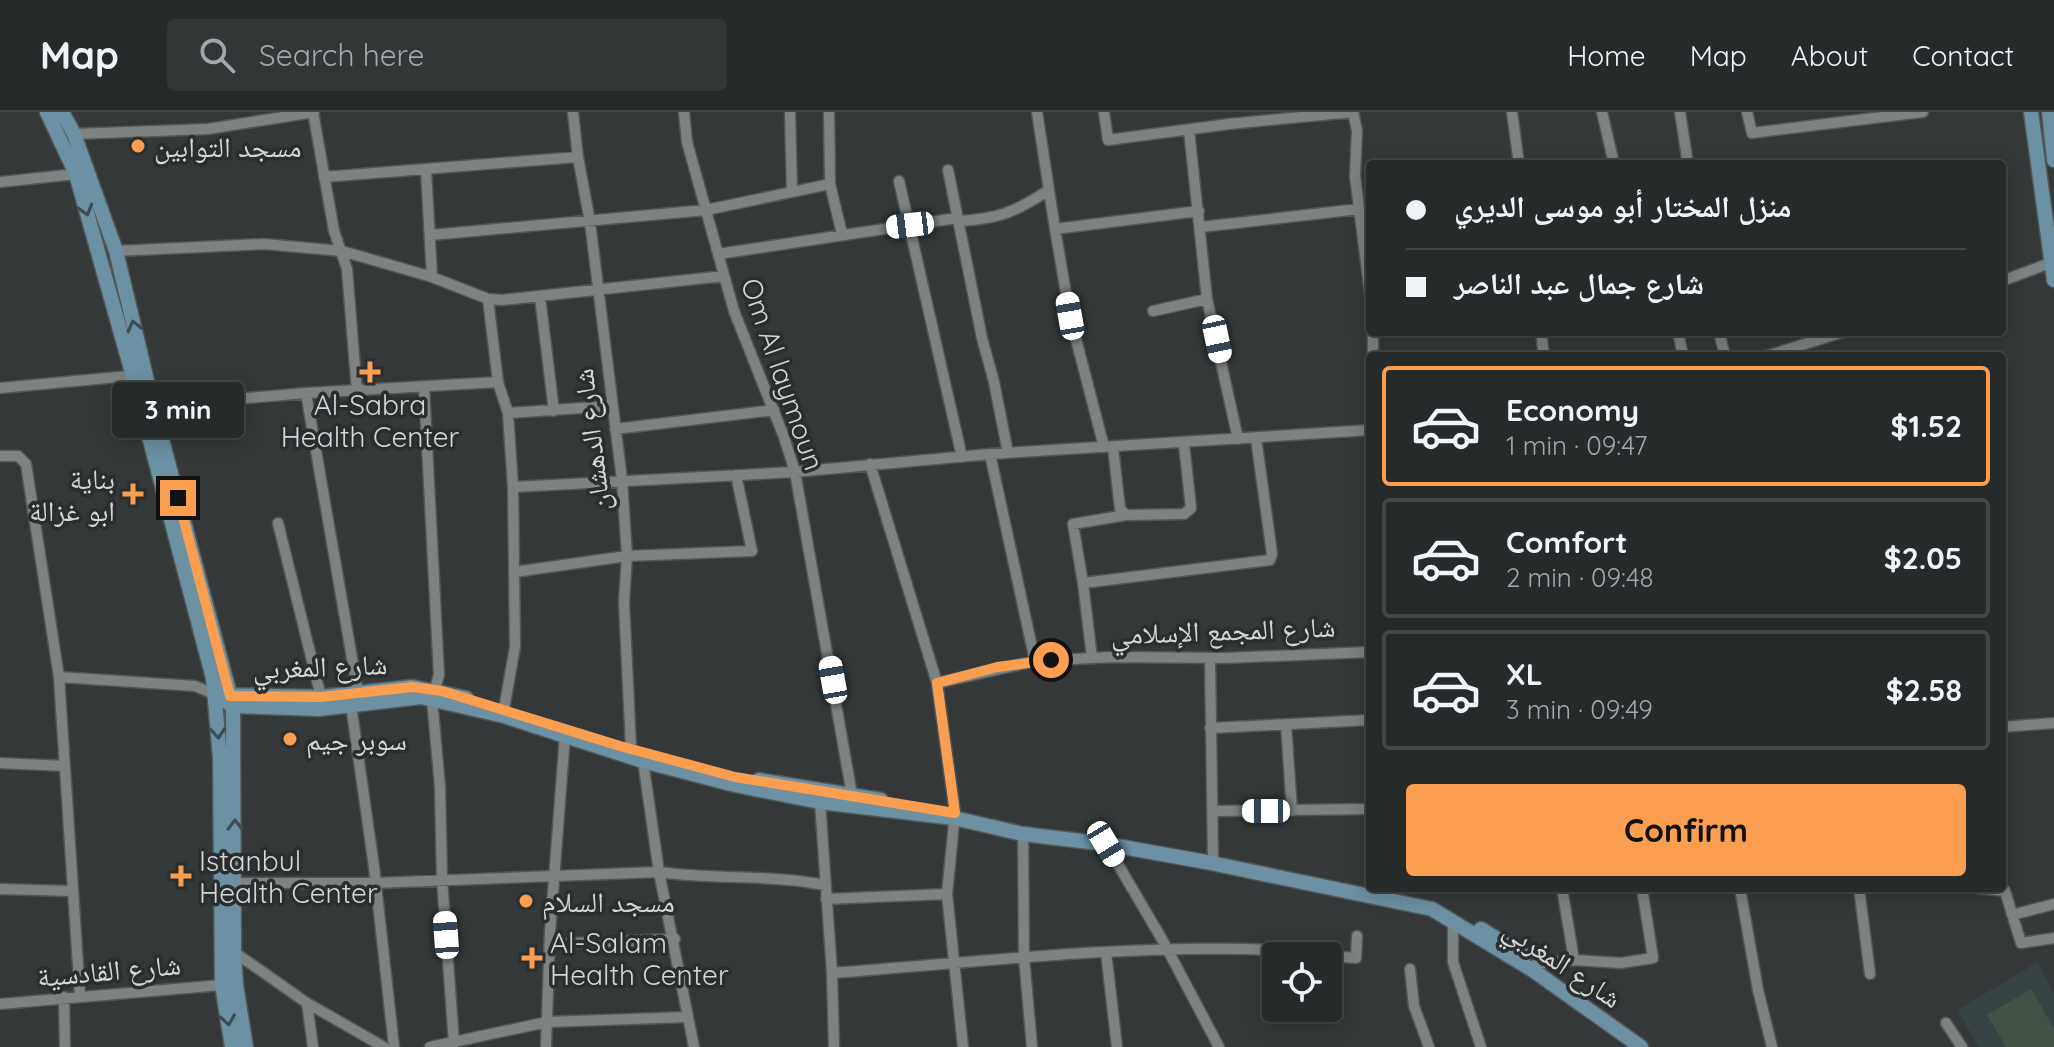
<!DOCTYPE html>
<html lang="en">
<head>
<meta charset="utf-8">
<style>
	body { margin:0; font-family:Quicksand,"Noto Naskh Arabic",sans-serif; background:#333637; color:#f1f3f6; height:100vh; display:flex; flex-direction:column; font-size:30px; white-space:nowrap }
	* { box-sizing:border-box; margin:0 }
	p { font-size:26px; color:#a4a7a9 }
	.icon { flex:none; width:44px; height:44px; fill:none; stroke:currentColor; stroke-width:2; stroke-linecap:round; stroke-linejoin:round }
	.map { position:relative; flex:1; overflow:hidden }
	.sheet { position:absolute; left:1366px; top:240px; width:640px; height:540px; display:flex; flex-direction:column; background:#272a2b; border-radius:8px; box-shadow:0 4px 20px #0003,0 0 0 2px #434647 }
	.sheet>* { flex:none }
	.guide { position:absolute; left:1366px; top:48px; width:640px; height:176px; border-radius:8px; box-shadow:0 4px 20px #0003,0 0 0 2px #434647; display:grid; align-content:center; height:176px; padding:0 40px; background:#272a2b }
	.buttons { position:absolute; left:1262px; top:830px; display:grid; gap:16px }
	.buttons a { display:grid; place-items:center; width:80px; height:80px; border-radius:8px; background:#272a2b; box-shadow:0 4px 20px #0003,0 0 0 2px #434647; font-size:40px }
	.end { position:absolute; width:36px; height:36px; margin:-18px; border:10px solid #fb9e50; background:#111; box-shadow:0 0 0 4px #111 }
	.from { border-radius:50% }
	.bubble { position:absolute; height:56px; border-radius:8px; background:#272a2b; box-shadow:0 4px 20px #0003,0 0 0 2px #434647; font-size:26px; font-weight:700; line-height:56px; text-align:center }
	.car { position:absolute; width:24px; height:48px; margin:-24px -12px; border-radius:10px; box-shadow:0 0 6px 2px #0007; background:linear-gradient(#fff 24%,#345 0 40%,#fff 0 76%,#345 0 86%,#fff 0) }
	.guide b { display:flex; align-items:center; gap:28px; height:76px; font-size:30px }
	.guide b+b { border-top:2px solid #434647 }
	.guide i { width:20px; height:20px; background:#f1f3f6 }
	ul { padding:14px 0 0; list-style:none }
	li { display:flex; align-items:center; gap:24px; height:120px; margin:0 16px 12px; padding:0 24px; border:4px solid #434647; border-radius:8px }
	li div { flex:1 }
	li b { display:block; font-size:30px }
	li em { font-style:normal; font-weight:700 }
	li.current { border-color:#fb9e50 }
	li>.icon { width:72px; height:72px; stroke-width:1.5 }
	.action { display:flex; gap:16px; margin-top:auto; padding:16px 40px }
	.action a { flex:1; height:92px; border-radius:8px; background:#fb9e50; color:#111; font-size:32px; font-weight:700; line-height:92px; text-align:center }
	header { display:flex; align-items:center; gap:48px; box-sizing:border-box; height:112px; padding:0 40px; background:#272a2b; border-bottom:2px solid #434647 }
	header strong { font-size:38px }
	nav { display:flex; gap:44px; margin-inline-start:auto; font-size:28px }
	.search { width:560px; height:72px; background:#333637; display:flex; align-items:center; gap:20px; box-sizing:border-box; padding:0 28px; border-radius:8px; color:#a4a7a9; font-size:30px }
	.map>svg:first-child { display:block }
	.built { fill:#364244 }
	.green { fill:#435244 }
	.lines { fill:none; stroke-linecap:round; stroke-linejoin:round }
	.minor-casing { stroke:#535657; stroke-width:13 }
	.secondary-casing { stroke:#535657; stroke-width:17 }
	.minor { stroke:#7d8282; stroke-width:10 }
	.secondary { stroke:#6b91a2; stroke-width:14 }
	.oneway { stroke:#3e4c52 }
	.route { stroke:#fb9e50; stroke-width:10 }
	.poi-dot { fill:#fb9e50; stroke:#2a2e2f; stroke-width:3 }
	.labels { text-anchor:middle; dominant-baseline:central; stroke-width:7; stroke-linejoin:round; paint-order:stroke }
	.poi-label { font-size:28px; fill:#d4d6d7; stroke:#2a2e2f; text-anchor:start }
	.street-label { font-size:28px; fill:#d4d6d7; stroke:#2a2e2f }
</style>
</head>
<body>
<header>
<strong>Map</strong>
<div class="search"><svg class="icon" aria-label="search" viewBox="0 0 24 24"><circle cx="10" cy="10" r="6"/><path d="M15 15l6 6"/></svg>Search here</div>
<nav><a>Home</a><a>Map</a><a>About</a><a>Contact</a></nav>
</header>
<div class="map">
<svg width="2054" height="935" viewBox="0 0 2054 935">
	<rect width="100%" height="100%" fill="#343839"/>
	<path class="built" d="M2038,850L2054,882V935H1979L1957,898Z"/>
	<path class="green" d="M2031,877L2054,916V935H2006L1987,903Z"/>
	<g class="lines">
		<defs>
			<path id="minor" d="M313,0L334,119L347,157L357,280
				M573,0L578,45L590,110L622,368L627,444L624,490L631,636L643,649L659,760L694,935
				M684,0L687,30L734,199L784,325L795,360L852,683
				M790,0L792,80
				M829,0L830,72L842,122
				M1037,0L1055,117
				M1104,0L1108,28L1229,12L1353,0L1357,19L1355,64L1370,182
				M1512,0L1519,52
				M1602,0L1614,52
				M1680,0L1688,52
				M1747,0L1752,21L1923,0
				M1189,18L1207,187L1238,327
				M74,22L208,17L314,0
				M426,58L432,165
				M948,58L982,226L994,270L1008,341
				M324,65L578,45
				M899,69L962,345
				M0,70L76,62
				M958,109C999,107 1015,100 1049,78
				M1201,115L1359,97
				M431,123L706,98L830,72
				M116,139L264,132L342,139L432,165L488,187L502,188L724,164
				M718,142L957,106
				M2002,169L2050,151
				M540,185L554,299
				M488,187L498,270L508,301L513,375L515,535L504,597
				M1153,199L1207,187
				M1541,220L1544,244
				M1678,220L1683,244
				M1719,220L1725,244
				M1373,244V220
				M1767,244L1843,220
				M424,275L439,563L432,587L440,675L442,767L454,931
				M0,276L140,263
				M306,281L358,581
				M153,294L306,281L498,270
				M508,301L611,294
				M615,317L774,298
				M1104,335L1070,204L1055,117L1199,99
				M1113,335L1120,397L1126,403L1184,402L1191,396L1184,332
				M990,342L1035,549
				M0,344H18L26,352L59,565L80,884
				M870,352L937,571L955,701L947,782L963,935
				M513,375L795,360L990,342L1370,318
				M278,411L321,585
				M514,460L627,444L752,439L736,363
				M1083,471L1073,412L1126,403
				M1092,546L1083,471L1270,448L1272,442L1256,326
				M1210,546L1213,745
				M59,565L195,574L216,583
				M937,571L1035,549L1113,545L1225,546L1370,540
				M351,593L374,755L394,935
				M1286,612L1292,699
				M2002,615L2054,611
				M1210,616L1370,608
				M0,651L65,654
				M820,690L832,861L834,935
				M1214,699L1370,697
				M1023,722L1024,845L1032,935
				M1106,732L1163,829L1219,935
				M236,771H376L659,760C715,768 770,762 825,773
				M1740,776L1758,878L1772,935
				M1859,776L1870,862
				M1977,776L2005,779L2021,831L2054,826
				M0,777L72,779
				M826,787L947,782
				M2012,803L2054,792
				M1453,812V850L1481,935
				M550,832L675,827
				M234,840L307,891L384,935
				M1106,840L1117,935
				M1574,848L1621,851L1653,846L1642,776
				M1536,852L1574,848L1562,776
				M1410,857L1414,894L1429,935
				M832,861C970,851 1108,834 1246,837C1283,838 1320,843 1356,846L1357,824
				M64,885L65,935
				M307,891L313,935
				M0,892L222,873
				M1946,911L1962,935
				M430,935L547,910L688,905
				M546,935L550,820L565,623"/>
			<path id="secondary" d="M47,0L76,62L133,264L213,566L220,646L222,873L232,935
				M62,0L74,22L116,139L153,294L233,594L234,840L236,873L246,935
				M2031,0L2054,168
				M2049,0L2054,48
				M216,583L233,594L319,597L421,585L504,604L643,649L735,673L820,690L954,706L1023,722L1106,732L1206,750L1432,797L1534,859L1641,935
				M216,583L321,585L412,575L466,586
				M759,668L881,688
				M1481,817L1524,844"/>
		</defs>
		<use href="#minor" class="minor-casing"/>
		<use href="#secondary" class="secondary-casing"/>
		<use href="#minor" class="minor"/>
		<use href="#secondary" class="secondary"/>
	</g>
	<defs><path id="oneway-chevron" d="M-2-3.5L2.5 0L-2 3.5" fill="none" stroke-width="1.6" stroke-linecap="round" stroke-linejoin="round" transform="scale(2)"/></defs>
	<g class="oneway">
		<use href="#oneway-chevron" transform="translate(86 98) rotate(74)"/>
		<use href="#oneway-chevron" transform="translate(134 214) rotate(-104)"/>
		<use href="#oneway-chevron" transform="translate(218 621) rotate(86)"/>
		<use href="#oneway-chevron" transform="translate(235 713) rotate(-91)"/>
		<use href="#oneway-chevron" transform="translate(228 908) rotate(81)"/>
	</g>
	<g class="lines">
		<path class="route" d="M178,386L230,584L321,585L412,575L442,579L620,634L735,665L955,701L937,571L997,555L1051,548"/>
	</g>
	<g class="poi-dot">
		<circle cx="138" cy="34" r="8"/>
		<path d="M366 248h8v8h8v8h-8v8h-8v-8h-8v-8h8z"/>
		<path d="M129 370h8v8h8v8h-8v8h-8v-8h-8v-8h8z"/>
		<circle cx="290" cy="627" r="8"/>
		<path d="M177 752h8v8h8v8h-8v8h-8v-8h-8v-8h8z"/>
		<circle cx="526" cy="789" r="8"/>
		<path d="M528 834h8v8h8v8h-8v8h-8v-8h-8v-8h8z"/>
	</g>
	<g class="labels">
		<g class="poi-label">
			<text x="154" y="34">مسجد التوابين</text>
			<text x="370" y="292" text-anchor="middle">Al-Sabra<tspan x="370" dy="32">Health Center</tspan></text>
			<text x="115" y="366" text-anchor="end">بناية<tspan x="115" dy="32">ابو غزالة</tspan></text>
			<text x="306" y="627">سوبر جيم</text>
			<text x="199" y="748">Istanbul<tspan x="199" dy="32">Health Center</tspan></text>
			<text x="542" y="789">مسجد السلام</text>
			<text x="550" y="830">Al-Salam<tspan x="550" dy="32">Health Center</tspan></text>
		</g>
		<g class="street-label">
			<text transform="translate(783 262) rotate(71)">Om Al laymoun</text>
			<text transform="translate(591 328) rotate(-97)">شارع الدهشان</text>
			<text transform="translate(1223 518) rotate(-2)">شارع المجمع الإسلامي</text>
			<text transform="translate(320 554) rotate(-2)">شارع المغربي</text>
			<text transform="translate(1563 851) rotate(34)">شارع المغربي</text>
			<text transform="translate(109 858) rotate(-5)">شارع القادسية</text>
		</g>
	</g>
</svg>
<div class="buttons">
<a><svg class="icon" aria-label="locate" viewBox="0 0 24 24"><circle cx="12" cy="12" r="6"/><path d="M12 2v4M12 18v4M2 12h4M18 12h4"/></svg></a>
</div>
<i class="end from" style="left:1051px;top:548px"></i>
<i class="end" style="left:178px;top:386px"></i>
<div class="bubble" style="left:112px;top:270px;width:132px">3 min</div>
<i class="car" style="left:910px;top:113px;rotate:263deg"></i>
<i class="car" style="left:1070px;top:204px;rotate:350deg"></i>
<i class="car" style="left:1217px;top:227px;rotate:168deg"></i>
<i class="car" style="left:833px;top:568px;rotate:350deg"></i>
<i class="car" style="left:1266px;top:699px;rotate:270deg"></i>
<i class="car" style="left:1106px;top:732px;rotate:149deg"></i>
<i class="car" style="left:446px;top:823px;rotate:356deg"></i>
<div class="guide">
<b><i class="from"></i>منزل المختار أبو موسى الديري</b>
<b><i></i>شارع جمال عبد الناصر</b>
</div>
<section class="sheet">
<ul>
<li class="current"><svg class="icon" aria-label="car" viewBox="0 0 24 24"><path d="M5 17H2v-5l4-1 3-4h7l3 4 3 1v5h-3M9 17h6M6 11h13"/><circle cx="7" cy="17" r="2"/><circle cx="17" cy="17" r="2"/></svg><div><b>Economy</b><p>1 min · 09:47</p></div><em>$1.52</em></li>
<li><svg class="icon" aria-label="car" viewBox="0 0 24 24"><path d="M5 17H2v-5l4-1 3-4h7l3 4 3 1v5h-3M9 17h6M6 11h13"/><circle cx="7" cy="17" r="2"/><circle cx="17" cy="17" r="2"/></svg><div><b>Comfort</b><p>2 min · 09:48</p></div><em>$2.05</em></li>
<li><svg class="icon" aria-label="car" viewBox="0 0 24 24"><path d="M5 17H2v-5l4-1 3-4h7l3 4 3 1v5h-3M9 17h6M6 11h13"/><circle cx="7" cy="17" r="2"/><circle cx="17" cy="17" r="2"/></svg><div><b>XL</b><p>3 min · 09:49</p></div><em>$2.58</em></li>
</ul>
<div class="action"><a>Confirm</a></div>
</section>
</div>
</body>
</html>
